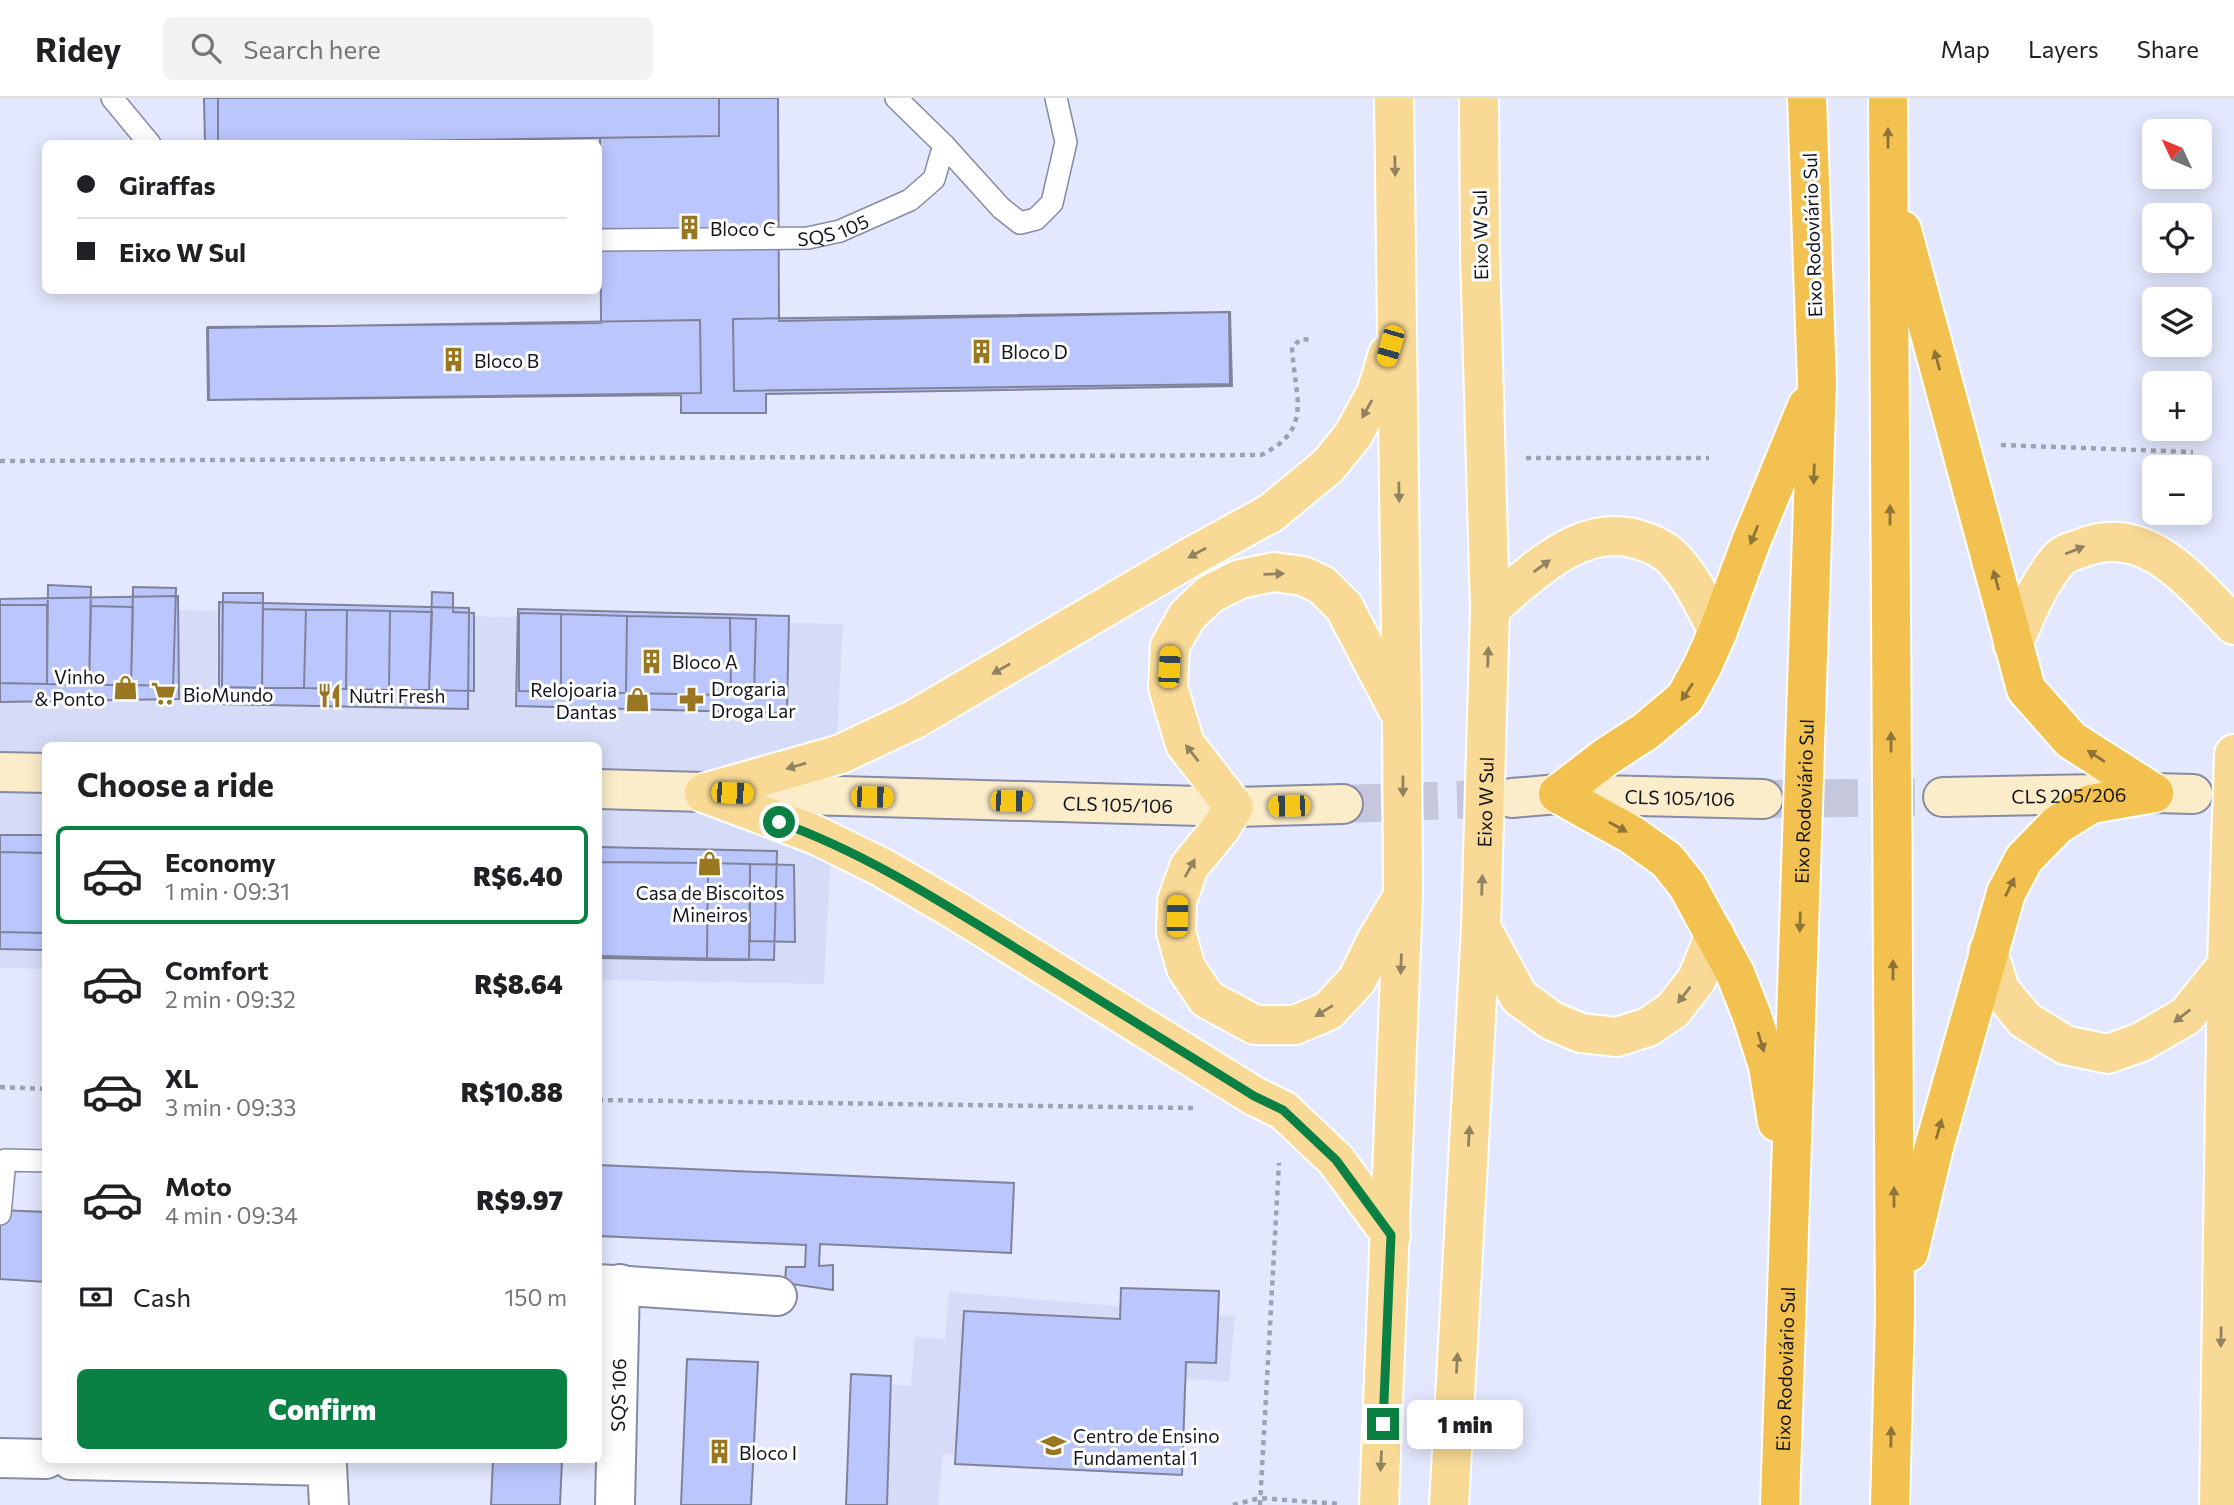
<!DOCTYPE html>
<html lang="en">
<head>
<meta charset="utf-8">
<style>
	body { margin:0; font-family:Commissioner,sans-serif; background:#f2f2f2; color:#202124; height:100vh; display:flex; flex-direction:column; font-size:26px; white-space:nowrap }
	* { box-sizing:border-box; margin:0 }
	p { font-size:23px; color:#757577 }
	.icon { flex:none; width:38px; height:38px; fill:none; stroke:currentColor; stroke-width:2; stroke-linecap:round; stroke-linejoin:round }
	.map { position:relative; flex:1; overflow:hidden }
	.drawer { position:absolute; left:42px; top:644px; width:560px; height:721px; display:flex; flex-direction:column; background:#fff; border-radius:10px; box-shadow:0 4px 18px #0003 }
	.drawer>* { flex:none }
	.guide { position:absolute; left:42px; top:42px; width:560px; height:154px; border-radius:10px; box-shadow:0 4px 18px #0003; display:grid; align-content:center; height:154px; padding:0 35px; background:#fff }
	.needle { width:46px; rotate:314deg }
	.tools { position:absolute; left:2142px; top:21px; display:grid; gap:14px }
	.tools a { display:grid; place-items:center; width:70px; height:70px; border-radius:10px; background:#fff; box-shadow:0 4px 18px #0003; font-size:35px }
	.end { position:absolute; width:32px; height:32px; margin:-16px; border:9px solid #0b8043; background:#fff; box-shadow:0 0 0 4px #fff }
	.from { border-radius:50% }
	.bubble { position:absolute; height:49px; border-radius:10px; background:#fff; box-shadow:0 4px 18px #0003; font-size:23px; font-weight:800; line-height:49px; text-align:center }
	.car { position:absolute; width:21px; height:42px; margin:-21px -10px; border-radius:9px; box-shadow:0 0 5px 2px #0007; background:linear-gradient(#f5c518 24%,#345 0 40%,#f5c518 0 76%,#345 0 86%,#f5c518 0) }
	.guide b { display:flex; align-items:center; gap:24px; height:66px; font-size:26px }
	.guide b+b { border-top:2px solid #e0e0e0 }
	.guide i { width:18px; height:18px; background:#202124 }
	ul { padding:0; list-style:none }
	li { display:flex; align-items:center; gap:21px; height:98px; margin:0 14px 10px; padding:0 21px; border:4px solid transparent; border-radius:10px }
	li div { flex:1 }
	li b { display:block; font-size:26px }
	li em { font-style:normal; font-weight:800 }
	li.current { border-color:#0b8043 }
	li>.icon { width:63px; height:63px; stroke-width:1.5 }
	h2 { padding:0 35px; font-size:32px; line-height:84px }
	.pay { display:flex; align-items:center; gap:18px; height:77px; padding:0 35px; font-size:26px }
	.pay p { margin-inline-start:auto }
	.action { display:flex; gap:14px; margin-top:auto; padding:14px 35px }
	.action a { flex:1; height:80px; border-radius:10px; background:#0b8043; color:#fff; font-size:28px; font-weight:800; line-height:80px; text-align:center }
	header { display:flex; align-items:center; gap:42px; box-sizing:border-box; height:98px; padding:0 35px; background:#fff; border-bottom:2px solid #e0e0e0 }
	header strong { font-size:33px }
	nav { display:flex; gap:38px; margin-inline-start:auto; font-size:24px }
	.search { width:490px; height:63px; background:#f2f2f2; display:flex; align-items:center; gap:18px; box-sizing:border-box; padding:0 24px; border-radius:10px; color:#757577; font-size:26px }
	.map>svg:first-child { display:block }
	.built { fill:#d6dcf7 }
	.building { fill:#bbc6fd; stroke:#7e839a; stroke-width:2 }
	.lines { fill:none; stroke-linecap:round; stroke-linejoin:round }
	.secondary-tunnel { stroke:#c5c8dd; stroke-width:38; stroke-dasharray:38 19; stroke-linecap:butt }
	.lane-casing { stroke:#868ba3; stroke-width:24 }
	.street-casing { stroke:#868ba3; stroke-width:42 }
	.secondary-casing { stroke:#868ba3; stroke-width:42 }
	.primary-casing { stroke:#fff; stroke-width:42 }
	.highway-casing { stroke:#fff; stroke-width:42 }
	.path { stroke:#9da1b2; stroke-width:4.5; stroke-dasharray:5 5; stroke-linecap:butt }
	.lane { stroke:#fff; stroke-width:21 }
	.street { stroke:#fff; stroke-width:38 }
	.secondary { stroke:#fbecca; stroke-width:38 }
	.primary { stroke:#f8da96; stroke-width:38 }
	.highway { stroke:#f3c150; stroke-width:38 }
	.oneway { fill:#8f743a }
	.oneway2 { fill:#918260 }
	.route { stroke:#0b8043; stroke-width:9 }
	.labels { text-anchor:middle; dominant-baseline:central; stroke-width:6; stroke-linejoin:round; paint-order:stroke }
	.street-label { font-size:19px; fill:#14161f; stroke:#fff }
	.poi-label { font-size:19px; fill:#14161f; stroke:#fff; text-anchor:start }
</style>
</head>
<body>
<header>
<strong>Ridey</strong>
<div class="search"><svg class="icon" aria-label="search" viewBox="0 0 24 24"><circle cx="10" cy="10" r="6"/><path d="M15 15l6 6"/></svg>Search here</div>
<nav><a>Map</a><a>Layers</a><a>Share</a></nav>
</header>
<div class="map">
<svg width="2234" height="1407" viewBox="0 0 2234 1407">
	<rect width="100%" height="100%" fill="#e4e8fe"/>
	<path class="built" d="M0,508L843,526L824,886L599,882L598,648H46L45,871L0,870Z
		M949,1194L1235,1218L1229,1284L1179,1280L1170,1376L943,1356L938,1407H869L880,1286L911,1288L915,1239L945,1241Z"/>
	<path class="building" d="M204,0H778L779,223L1230,214L1232,288L766,296V315H681V297L209,302L208,229L601,225L600,40L205,46Z
		M218,0H719V38L218,46Z
		M1229,214L1230,286L734,293L733,221Z
		M700,222L701,295L208,302L207,230Z
		M48,487L91,489L89,587L47,586Z
		M133,489L176,490L173,588L131,587Z
		M432,494L453,495V514L474,515V593L429,592Z
		M223,495H263L262,590L222,589Z
		M178,498L179,601L0,604V501Z
		M219,504L469,510L468,611L219,606Z
		M0,507H47V586L0,585Z
		M91,508L133,509L131,587H89Z
		M263,511L306,512L304,590H262Z
		M518,511L789,518L787,615L516,608Z
		M306,512H347L346,591L304,590Z
		M347,512L390,513L389,592L346,591Z
		M390,513L432,514L429,592H389Z
		M519,515L561,516V594L519,593Z
		M561,516L627,518L626,595L561,594Z
		M627,518L730,520L731,597L626,595Z
		M730,520L756,521L754,597H731Z
		M0,737H46V835L0,834Z
		M598,749L777,753L774,862L598,858Z
		M0,754L45,755L43,852L0,851Z
		M45,755L46,834H44Z
		M598,764L708,765L707,862L598,860Z
		M708,765L750,766L749,862H707Z
		M750,766L794,767L795,844L750,843Z
		M598,1067L1014,1085L1011,1155L820,1146L819,1168L833,1167V1192L785,1185L786,1169H805L806,1147L598,1138Z
		M0,1112L46,1114V1184L0,1181Z
		M1121,1190L1219,1193L1216,1265L1186,1264L1182,1377L955,1366L964,1213L1120,1221Z
		M687,1261L758,1264L751,1407H681Z
		M851,1276L891,1278L887,1407H846Z
		M493,1362H562L560,1407H491Z"/>
	<g class="lines">
		<path class="secondary-tunnel" d="M1763,701L1943,699
			M1343,706L1512,700"/>
		<defs>
			<g id="lane">
				<path d="M112,0L150,46"/>
				<path d="M896,0L944,47L1001,110L1020,125L1036,121L1052,105L1066,44L1056,0"/>
				<path id="s1" d="M598,142L808,140L840,133L910,102L934,81L944,47"/>
				<path d="M0,1116L5,1062L46,1063"/>
			</g>
			<g id="street">
				<path d="M598,1186L777,1198"/>
				<path d="M0,1360L46,1361"/>
				<path d="M71,1362L327,1368L329,1407"/>
				<path id="s2" d="M615,1407L620,1186"/>
			</g>
			<g id="secondary">
				<path d="M0,674L46,675"/>
				<path id="s3" d="M598,691L1234,709L1343,706"/>
				<path id="s4" d="M1943,699L2154,695L2193,696"/>
				<path id="s5" d="M1512,700L1558,696L1763,701"/>
			</g>
			<g id="primary">
				<path d="M1490,511C1530,477 1579,425 1636,441C1651,445 1667,452 1677,465C1695,485 1705,510 1718,533"/>
				<path d="M2013,547C2026,517 2037,487 2058,462C2064,455 2074,453 2082,450C2147,424 2193,486 2234,527"/>
				<path d="M1398,612L1344,509L1322,487L1303,478L1274,474L1240,481L1210,496L1187,518L1170,548L1168,589L1185,646L1234,709L1220,731L1189,769L1177,803L1176,834L1186,870L1207,901L1255,927H1295L1328,913L1357,882L1376,843L1400,803"/>
				<path d="M704,695L841,656L915,621L1189,460L1271,415L1329,367L1353,337L1376,295L1388,256"/>
				<path d="M704,695L816,737L881,769L955,812L1254,998L1283,1012L1336,1062L1391,1137"/>
				<path d="M1481,829L1519,899L1552,923L1581,935L1617,939L1648,929L1673,912L1697,881L1715,836"/>
				<path d="M1988,853L2000,892L2025,922L2065,947L2108,956L2141,944L2186,918L2227,867"/>
				<path d="M1379,1407L1403,798L1402,620L1394,0"/>
				<path id="s6" d="M1449,1407L1481,829L1490,511L1480,157L1479,0"/>
				<path d="M2219,1407L2227,867L2234,656"/>
			</g>
			<g id="highway">
				<path d="M1888,0L1895,1216L1890,1407"/>
				<path d="M1902,132L2026,591L2071,642L2154,695"/>
				<path d="M1777,1024L1768,968L1752,918L1735,875L1687,787L1667,762L1632,737L1558,696L1606,659L1646,633L1685,600L1702,569L1718,533L1751,444L1807,308"/>
				<path d="M1909,1154L1934,1049L2006,795L2024,761L2057,727L2091,706L2154,695"/>
				<path id="s7" d="M1780,1407L1817,284L1807,0"/>
			</g>
		</defs>
		<use href="#lane" class="lane-casing"/>
		<use href="#street" class="street-casing"/>
		<use href="#secondary" class="secondary-casing"/>
		<use href="#primary" class="primary-casing"/>
		<use href="#highway" class="highway-casing"/>
		<path class="path" d="M2001,347L2193,354
			M1526,360H1709
			M0,363L1261,357C1315,331 1294,298 1292,249L1301,241L1311,242
			M0,989L46,991
			M598,1002L1195,1010
			M1233,1407L1260,1400L1339,1406
			M1260,1407L1279,1065"/>
		<use href="#lane" class="lane"/>
		<use href="#street" class="street"/>
		<use href="#secondary" class="secondary"/>
		<use href="#primary" class="primary"/>
		<use href="#highway" class="highway"/>
	</g>
	<defs><path id="oneway-solid" d="M-6-.8H1V-3.2L6.5 0L1 3.2V.8H-6Z" transform="scale(1.75)"/></defs>
	<g class="oneway">
		<use href="#oneway-solid" transform="translate(1888 40) rotate(-90)"/>
		<use href="#oneway-solid" transform="translate(1937 262) rotate(-105)"/>
		<use href="#oneway-solid" transform="translate(1814 376) rotate(92)"/>
		<use href="#oneway-solid" transform="translate(1890 417) rotate(-90)"/>
		<use href="#oneway-solid" transform="translate(1754 437) rotate(112)"/>
		<use href="#oneway-solid" transform="translate(1996 482) rotate(-105)"/>
		<use href="#oneway-solid" transform="translate(1687 594) rotate(124)"/>
		<use href="#oneway-solid" transform="translate(1891 644) rotate(-90)"/>
		<use href="#oneway-solid" transform="translate(2096 658) rotate(-147)"/>
		<use href="#oneway-solid" transform="translate(1618 729) rotate(29)"/>
		<use href="#oneway-solid" transform="translate(2010 789) rotate(-64)"/>
		<use href="#oneway-solid" transform="translate(1800 824) rotate(92)"/>
		<use href="#oneway-solid" transform="translate(1893 872) rotate(-90)"/>
		<use href="#oneway-solid" transform="translate(1761 944) rotate(73)"/>
		<use href="#oneway-solid" transform="translate(1939 1031) rotate(-74)"/>
		<use href="#oneway-solid" transform="translate(1894 1099) rotate(-90)"/>
		<use href="#oneway-solid" transform="translate(1891 1339) rotate(-89)"/>
	</g>
	<g class="oneway2">
		<use href="#oneway-solid" transform="translate(1395 68) rotate(89)"/>
		<use href="#oneway-solid" transform="translate(1367 311) rotate(119)"/>
		<use href="#oneway-solid" transform="translate(1399 394) rotate(89)"/>
		<use href="#oneway-solid" transform="translate(2075 452) rotate(-22)"/>
		<use href="#oneway-solid" transform="translate(1197 455) rotate(151)"/>
		<use href="#oneway-solid" transform="translate(1542 468) rotate(-36)"/>
		<use href="#oneway-solid" transform="translate(1274 476) rotate(-2)"/>
		<use href="#oneway-solid" transform="translate(1488 559) rotate(-88)"/>
		<use href="#oneway-solid" transform="translate(1001 571) rotate(150)"/>
		<use href="#oneway-solid" transform="translate(1192 655) rotate(-128)"/>
		<use href="#oneway-solid" transform="translate(796 668) rotate(164)"/>
		<use href="#oneway-solid" transform="translate(1403 688) rotate(90)"/>
		<use href="#oneway-solid" transform="translate(1190 770) rotate(-61)"/>
		<use href="#oneway-solid" transform="translate(1482 787) rotate(-88)"/>
		<use href="#oneway-solid" transform="translate(1401 866) rotate(92)"/>
		<use href="#oneway-solid" transform="translate(1684 897) rotate(128)"/>
		<use href="#oneway-solid" transform="translate(1324 913) rotate(148)"/>
		<use href="#oneway-solid" transform="translate(2182 918) rotate(142)"/>
		<use href="#oneway-solid" transform="translate(1469 1038) rotate(-87)"/>
		<use href="#oneway-solid" transform="translate(2221 1239) rotate(91)"/>
		<use href="#oneway-solid" transform="translate(1457 1265) rotate(-87)"/>
		<use href="#oneway-solid" transform="translate(1381 1363) rotate(93)"/>
	</g>
	<g class="lines">
		<path class="route" d="M779,724C863,754 938,802 1014,849C1094,898 1174,948 1254,998L1283,1012L1336,1062L1391,1137L1383,1326"/>
	</g>
	<defs>
		<symbol id="building-bare" viewBox="-9 -9 18 18"><path d="M-4-6H4V6H1V3H-1V6H-4ZM-2.5-4.3h1.7v1.8h-1.7ZM.8-4.3h1.7v1.8H.8ZM-2.5-1h1.7V.8h-1.7ZM.8-1h1.7V.8H.8Z" fill="#997620" stroke="#fff" stroke-width="2.5" paint-order="stroke"/></symbol>
		<symbol id="shop-bare" viewBox="-9 -9 18 18"><path d="M-5-2.5h2.3a2.7 3.5 0 0 1 5.4 0H5L5.5 6h-11ZM-1.5-2.5h3a1.5 2.3 0 0 0-3 0Z" fill="#997620" stroke="#fff" stroke-width="2.5" paint-order="stroke"/></symbol>
		<symbol id="supermarket-bare" viewBox="-9 -9 18 18"><path d="M-6-5.5h2.5l.6 2H6L4.5 2H-2.5L-4.4-4H-6ZM-1.5 3.2a1.3 1.3 0 1 0 .1 0ZM3 3.2a1.3 1.3 0 1 0 .1 0Z" fill="#997620" stroke="#fff" stroke-width="2.5" paint-order="stroke"/></symbol>
		<symbol id="restaurant-bare" viewBox="-9 -9 18 18"><path d="M-5-6h1v4h1v-4h1v4h1v-4h1v5L-1.5 .5V6h-2V.5L-5-1ZM5-6V6H3V1.5H1.5Q1.5-4 5-6Z" fill="#997620" stroke="#fff" stroke-width="2.5" paint-order="stroke"/></symbol>
		<symbol id="pharmacy-bare" viewBox="-9 -9 18 18"><path d="M-2-6h4v4h4v4h-4v4h-4v-4h-4v-4h4Z" fill="#997620" stroke="#fff" stroke-width="2.5" paint-order="stroke"/></symbol>
		<symbol id="school-bare" viewBox="-9 -9 18 18"><path d="M0-5L7-2L0 1L-7-2ZM-4 1L0 2.5L4 1V4Q0 6-4 4Z" fill="#997620" stroke="#fff" stroke-width="2.5" paint-order="stroke"/></symbol>
	</defs>
	<g fill-rule="evenodd">
		<use href="#building-bare" x="672" y="112" width="35" height="35"/>
		<use href="#building-bare" x="964" y="236" width="35" height="35"/>
		<use href="#building-bare" x="436" y="244" width="35" height="35"/>
		<use href="#building-bare" x="634" y="546" width="35" height="35"/>
		<use href="#shop-bare" x="108" y="572" width="35" height="35"/>
		<use href="#supermarket-bare" x="146" y="578" width="35" height="35"/>
		<use href="#restaurant-bare" x="312" y="580" width="35" height="35"/>
		<use href="#pharmacy-bare" x="674" y="584" width="35" height="35"/>
		<use href="#shop-bare" x="620" y="584" width="35" height="35"/>
		<use href="#shop-bare" x="692" y="748" width="35" height="35"/>
		<use href="#school-bare" x="1036" y="1330" width="35" height="35"/>
		<use href="#building-bare" x="702" y="1336" width="35" height="35"/>
	</g>
	<g class="labels">
		<g class="street-label">
			<text stroke="none"><textPath href="#s1" startOffset="236">SQS 105</textPath></text>
			<text transform="translate(1480 137) rotate(-91)">Eixo W Sul</text>
			<text transform="translate(1812 137) rotate(-92)">Eixo Rodoviário Sul</text>
			<text stroke="none"><textPath href="#s4" startOffset="126">CLS 205/206</textPath></text>
			<text stroke="none"><textPath href="#s5" startOffset="168">CLS 105/106</textPath></text>
			<text stroke="none"><textPath href="#s6" startOffset="704">Eixo W Sul</textPath></text>
			<text stroke="none"><textPath href="#s7" startOffset="704">Eixo Rodoviário Sul</textPath></text>
			<text stroke="none"><textPath href="#s3" startOffset="520">CLS 105/106</textPath></text>
			<text stroke="none"><textPath href="#s7" startOffset="136">Eixo Rodoviário Sul</textPath></text>
			<text stroke="none"><textPath href="#s2" startOffset="110">SQS 106</textPath></text>
		</g>
		<g class="poi-label">
			<text x="710" y="130">Bloco C</text>
			<text x="1001" y="253">Bloco D</text>
			<text x="474" y="262">Bloco B</text>
			<text x="672" y="563">Bloco A</text>
			<text x="105" y="578" text-anchor="end">Vinho<tspan x="105" dy="22">&amp; Ponto</tspan></text>
			<text x="711" y="590">Drogaria<tspan x="711" dy="22">Droga Lar</tspan></text>
			<text x="617" y="591" text-anchor="end">Relojoaria<tspan x="617" dy="22">Dantas</tspan></text>
			<text x="183" y="596">BioMundo</text>
			<text x="349" y="597">Nutri Fresh</text>
			<text x="710" y="794" text-anchor="middle">Casa de Biscoitos<tspan x="710" dy="22">Mineiros</tspan></text>
			<text x="1073" y="1337">Centro de Ensino<tspan x="1073" dy="22">Fundamental 1</tspan></text>
			<text x="739" y="1354">Bloco I</text>
		</g>
	</g>
</svg>
<div class="tools">
<a><svg class="needle" viewBox="-14 -14 28 28"><path d="M0-13l5 13h-10z" fill="#e53935"/><path d="M0 13l5-13h-10z" fill="#757577"/></svg></a>
<a><svg class="icon" aria-label="locate" viewBox="0 0 24 24"><circle cx="12" cy="12" r="6"/><path d="M12 2v4M12 18v4M2 12h4M18 12h4"/></svg></a>
<a><svg class="icon" aria-label="layers" viewBox="0 0 24 24"><path d="M12 4l9 5-9 5-9-5zM3 14l9 5 9-5"/></svg></a>
<a>+</a>
<a>−</a>
</div>
<i class="end from" style="left:779px;top:724px"></i>
<i class="end" style="left:1383px;top:1326px"></i>
<div class="bubble" style="left:1407px;top:1302px;width:116px">1 min</div>
<i class="car" style="left:1390px;top:248px;rotate:196deg"></i>
<i class="car" style="left:1169px;top:569px;rotate:3deg"></i>
<i class="car" style="left:732px;top:695px;rotate:92deg"></i>
<i class="car" style="left:872px;top:699px;rotate:91deg"></i>
<i class="car" style="left:1011px;top:703px;rotate:91deg"></i>
<i class="car" style="left:1289px;top:708px;rotate:269deg"></i>
<i class="car" style="left:1177px;top:818px;rotate:1deg"></i>
<div class="guide">
<b><i class="from"></i>Giraffas</b>
<b><i></i>Eixo W Sul</b>
</div>
<section class="drawer">
<h2>Choose a ride</h2>
<ul>
<li class="current"><svg class="icon" aria-label="car" viewBox="0 0 24 24"><path d="M5 17H2v-5l4-1 3-4h7l3 4 3 1v5h-3M9 17h6M6 11h13"/><circle cx="7" cy="17" r="2"/><circle cx="17" cy="17" r="2"/></svg><div><b>Economy</b><p>1 min · 09:31</p></div><em>R$6.40</em></li>
<li><svg class="icon" aria-label="car" viewBox="0 0 24 24"><path d="M5 17H2v-5l4-1 3-4h7l3 4 3 1v5h-3M9 17h6M6 11h13"/><circle cx="7" cy="17" r="2"/><circle cx="17" cy="17" r="2"/></svg><div><b>Comfort</b><p>2 min · 09:32</p></div><em>R$8.64</em></li>
<li><svg class="icon" aria-label="car" viewBox="0 0 24 24"><path d="M5 17H2v-5l4-1 3-4h7l3 4 3 1v5h-3M9 17h6M6 11h13"/><circle cx="7" cy="17" r="2"/><circle cx="17" cy="17" r="2"/></svg><div><b>XL</b><p>3 min · 09:33</p></div><em>R$10.88</em></li>
<li><svg class="icon" aria-label="car" viewBox="0 0 24 24"><path d="M5 17H2v-5l4-1 3-4h7l3 4 3 1v5h-3M9 17h6M6 11h13"/><circle cx="7" cy="17" r="2"/><circle cx="17" cy="17" r="2"/></svg><div><b>Moto</b><p>4 min · 09:34</p></div><em>R$9.97</em></li>
</ul>
<div class="pay"><svg class="icon" aria-label="cash" viewBox="0 0 24 24"><path d="M3 7h18v10H3z"/><circle cx="12" cy="12" r="2"/></svg>Cash<p>150 m</p></div>
<div class="action"><a>Confirm</a></div>
</section>
</div>
</body>
</html>
